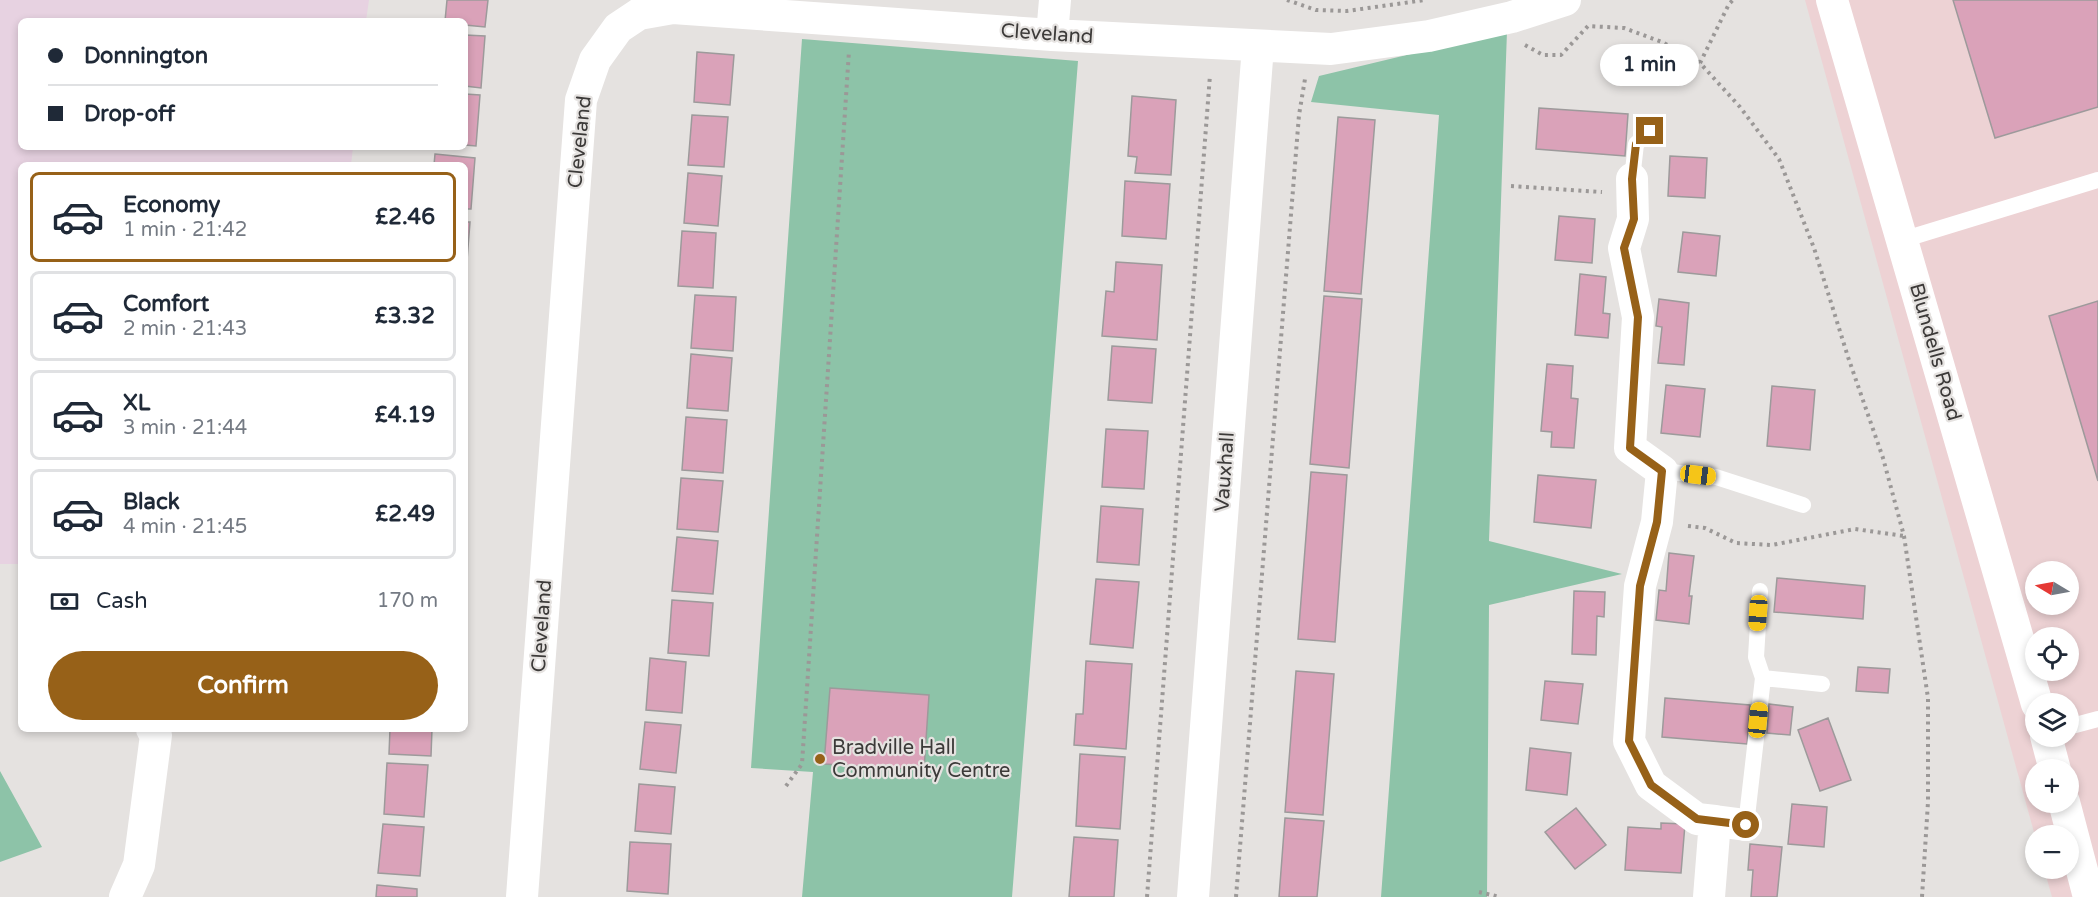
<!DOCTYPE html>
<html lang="en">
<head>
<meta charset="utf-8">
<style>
	body { margin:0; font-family:"Varela Round",sans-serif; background:#f2f2f3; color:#1f2937; height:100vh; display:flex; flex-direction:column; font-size:22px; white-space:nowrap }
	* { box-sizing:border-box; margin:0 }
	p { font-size:20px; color:#747a83 }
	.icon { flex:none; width:33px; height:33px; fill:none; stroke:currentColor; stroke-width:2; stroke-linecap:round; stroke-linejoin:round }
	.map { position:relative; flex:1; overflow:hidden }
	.sheet { position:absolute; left:18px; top:162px; width:450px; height:570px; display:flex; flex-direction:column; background:#fff; border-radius:9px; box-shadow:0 3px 9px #0003 }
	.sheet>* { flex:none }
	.banner { position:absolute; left:18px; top:18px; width:450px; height:132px; border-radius:9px; box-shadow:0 3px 9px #0003; display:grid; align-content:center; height:132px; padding:0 30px; background:#fff }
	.needle { width:39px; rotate:280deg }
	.fabs { position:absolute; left:2025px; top:561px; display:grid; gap:12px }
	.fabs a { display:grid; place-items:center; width:54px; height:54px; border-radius:50%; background:#fff; box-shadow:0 3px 9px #0003; font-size:30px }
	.end { position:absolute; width:27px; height:27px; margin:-14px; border:8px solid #976118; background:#fff; box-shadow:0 0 0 3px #fff }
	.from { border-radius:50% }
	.bubble { position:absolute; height:42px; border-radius:21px; background:#fff; box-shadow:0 3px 9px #0003; font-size:20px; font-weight:800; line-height:42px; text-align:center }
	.car { position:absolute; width:18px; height:36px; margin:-18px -9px; border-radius:8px; box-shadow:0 0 4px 2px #0007; background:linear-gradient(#f5c518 24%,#345 0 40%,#f5c518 0 76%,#345 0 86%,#f5c518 0) }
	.banner b { display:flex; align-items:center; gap:21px; height:57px; font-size:22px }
	.banner b+b { border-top:2px solid #e0e1e3 }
	.banner i { width:15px; height:15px; background:#1f2937 }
	ul { padding:10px 0 0; list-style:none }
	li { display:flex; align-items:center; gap:18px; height:90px; margin:0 12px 9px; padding:0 18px; border:3px solid #e0e1e3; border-radius:9px }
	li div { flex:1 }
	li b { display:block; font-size:22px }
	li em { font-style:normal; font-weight:800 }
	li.current { border-color:#976118 }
	li>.icon { width:54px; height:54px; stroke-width:1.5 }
	.pay { display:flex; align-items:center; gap:15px; height:66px; padding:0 30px; font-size:22px }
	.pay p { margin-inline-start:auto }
	.primary-button { display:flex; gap:12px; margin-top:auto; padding:12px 30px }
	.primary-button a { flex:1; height:69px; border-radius:36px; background:#976118; color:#fff; font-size:24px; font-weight:800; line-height:69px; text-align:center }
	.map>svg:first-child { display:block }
	.industrial { fill:#edd2d4; fill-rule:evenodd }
	.education { fill:#e7d2e1 }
	.green { fill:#8dc3a8 }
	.building { fill:#daa2b9; stroke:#9d9a9b; stroke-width:1.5 }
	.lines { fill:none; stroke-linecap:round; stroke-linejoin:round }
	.path { stroke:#9b9897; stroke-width:4; stroke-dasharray:3 4.5; stroke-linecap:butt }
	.lane { stroke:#fff; stroke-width:16 }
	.street { stroke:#fff; stroke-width:32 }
	.route { stroke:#976118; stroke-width:8 }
	.poi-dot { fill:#976118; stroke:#e5e2e0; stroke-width:2 }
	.labels { text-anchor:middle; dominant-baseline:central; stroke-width:4.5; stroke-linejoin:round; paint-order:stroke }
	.street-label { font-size:20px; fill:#3c3a39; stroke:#e5e2e0 }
	.poi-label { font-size:20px; fill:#3c3a39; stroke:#e5e2e0; text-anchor:start }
</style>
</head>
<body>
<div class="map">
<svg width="2098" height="897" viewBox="0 0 2098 897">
	<rect width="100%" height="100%" fill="#e5e2e0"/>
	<path class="industrial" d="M1805,0H2098V897H2052L2044,869L2068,868V836H2035ZM2036,572H2068V604H2036ZM2036,638H2068V670H2036ZM2036,704H2068V736H2036ZM2036,770H2068V802H2036Z"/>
	<path class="education" d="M0,0H369L366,21H21V147H353L351,165H21V564H0Z"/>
	<path class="green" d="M1507,31L1489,541L1622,574L1489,605L1487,897H1381L1439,115L1311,102L1319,76Z
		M802,39L1078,61L1012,897H802L813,772L751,768Z
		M0,771L42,847L0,862Z"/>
	<path class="building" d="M447,0H488L485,27L465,25V21H445Z
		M1953,0H2098V107L1995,138Z
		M465,35L485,36L481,88L465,86Z
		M697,52L734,55L730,105L694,102Z
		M465,94L480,95L476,146L465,145Z
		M1132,96L1176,100L1171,175L1135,173L1137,157L1128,156Z
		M1539,108L1628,114L1625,156L1536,149Z
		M692,115L728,117L724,167L688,165Z
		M1338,117L1375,120L1361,294L1324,291Z
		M435,154L475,158L471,209H465V165H434Z
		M1670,156L1707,158L1705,198L1668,196Z
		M688,173L722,176L718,226L684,223Z
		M1125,181L1170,184L1166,239L1122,236Z
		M1559,216L1595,219L1592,263L1555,260Z
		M465,222H470L466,273H465Z
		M682,231L716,233L713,288L678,286Z
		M1683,232L1720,236L1716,276L1678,272Z
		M1116,262L1162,265L1157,340L1102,336L1106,291L1114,292Z
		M1580,274L1606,277L1603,313L1610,314L1608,338L1575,335Z
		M695,295L736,297L733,351L691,348Z
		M1324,296L1362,299L1349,468L1310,464Z
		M1659,299L1689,303L1684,365L1658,363L1662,327L1656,326Z
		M2098,301V481L2049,316Z
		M1112,346L1156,349L1152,403L1108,400Z
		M691,354L732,358L728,411L687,408Z
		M1547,364L1573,366L1571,398L1578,399L1574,448L1551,447L1552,432L1541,431Z
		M1666,385L1705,389L1700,437L1661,433Z
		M1772,386L1815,390L1810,450L1767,446Z
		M686,417L727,420L723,473L682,470Z
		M1106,429L1148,431L1144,489L1102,487Z
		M1311,472L1347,475L1335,642L1298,639Z
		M1538,475L1596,480L1591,528L1534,522Z
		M681,478L723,481L718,532L677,529Z
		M1101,506L1143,509L1139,565L1097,562Z
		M677,537L718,541L713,594L672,591Z
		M1669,553L1694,556L1689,596H1692L1689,624L1656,620L1659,590L1666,591Z
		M1777,578L1865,586L1863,619L1774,612Z
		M1096,579L1139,582L1133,648L1090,644Z
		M1574,591L1605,592L1604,617L1597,616L1596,655L1572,654Z
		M672,600L713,603L709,656L668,653Z
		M650,658L686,662L682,713L646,710Z
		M1086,661L1132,664L1126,749L1074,745L1076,714H1083Z
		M1858,667L1890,669L1888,693L1856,691Z
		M1296,671L1334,674L1323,815L1285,812Z
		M1545,681L1583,684L1578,724L1541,720Z
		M830,688L929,695L924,770L824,764Z
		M1665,698L1750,705L1747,744L1662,737Z
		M1769,704L1793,707L1790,735L1767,733Z
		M1828,718L1851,780L1820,791L1798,730Z
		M645,722L681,725L676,773L640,769Z
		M390,729H432L431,756L389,754Z
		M1530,748L1571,753L1567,795L1526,790Z
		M1080,754L1125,757L1120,829L1076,826Z
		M387,763L428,765L424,817L384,814Z
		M639,784L675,787L671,834L635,831Z
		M1792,804L1827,807L1824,847L1788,844Z
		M1576,808L1606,845L1575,869L1545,832Z
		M1285,818L1324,821L1317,897H1279Z
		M1661,823L1685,824L1681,873L1625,870L1628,827L1661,829Z
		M383,824L424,827L420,876L378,873Z
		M1074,837L1118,840L1114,897H1069Z
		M630,842L671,844L668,894L627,891Z
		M1750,844L1782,847L1777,897H1751L1753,870H1748Z
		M377,885L417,889V897H376Z"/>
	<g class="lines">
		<path class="path" d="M1287,0L1316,10L1347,11L1425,0
			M1525,45L1543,55H1561L1588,26L1624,28L1662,42L1700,63L1740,107L1779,159L1814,248L1848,357L1883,458L1904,536L1928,698V802L1922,897
			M1700,63L1729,4L1733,0
			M1511,186L1602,192
			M1688,526L1705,528L1736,543L1772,545L1855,529L1904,536
			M786,786L802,764L849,51
			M1479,892L1500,897
			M1147,897L1210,75
			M1236,897L1299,115L1305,79"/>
		<path class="lane" d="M1632,179L1636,144L1650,131
			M1902,240L2098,180
			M1662,471L1716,477L1803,505
			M1763,678L1822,684
			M2068,727L2098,719
			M1746,825L1763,678L1756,657L1760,591"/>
		<path class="street" d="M1832,0L2037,704
			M1052,35L1055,0
			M1632,179L1633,219L1624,248L1638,317L1630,448L1662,471L1657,522L1640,586L1629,741L1651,785L1697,819L1715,821L1709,897
			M2046,736L2055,770
			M2064,802L2089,897
			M1715,821L1746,825
			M125,897L139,865L156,735L152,729
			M522,897L581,100L595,60L618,28L639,14L673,8L1052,35L1331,49L1429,36L1512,17L1565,0
			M1193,897L1258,46"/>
	</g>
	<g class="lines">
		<path class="route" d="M1650,131L1636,144L1632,179L1634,219L1624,248L1638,317L1630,448L1662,471L1657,522L1640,586L1629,741L1651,785L1697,819L1746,825"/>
	</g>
	<circle class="poi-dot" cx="820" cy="759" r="6"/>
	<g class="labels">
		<g class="street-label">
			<text transform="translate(1047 34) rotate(4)">Cleveland</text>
			<text transform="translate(580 142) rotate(-84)">Cleveland</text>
			<text transform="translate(1935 352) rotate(74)">Blundells Road</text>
			<text transform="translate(1225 472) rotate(-86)">Vauxhall</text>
			<text transform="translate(542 626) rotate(-86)">Cleveland</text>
		</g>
		<g class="poi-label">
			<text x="832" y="748">Bradville Hall<tspan x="832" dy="23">Community Centre</tspan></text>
		</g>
	</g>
</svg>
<div class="fabs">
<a><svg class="needle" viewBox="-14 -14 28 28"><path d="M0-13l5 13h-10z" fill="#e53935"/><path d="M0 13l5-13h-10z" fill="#747a83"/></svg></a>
<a><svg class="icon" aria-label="locate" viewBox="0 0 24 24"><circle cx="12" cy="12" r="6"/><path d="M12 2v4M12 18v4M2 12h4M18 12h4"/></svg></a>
<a><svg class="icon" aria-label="layers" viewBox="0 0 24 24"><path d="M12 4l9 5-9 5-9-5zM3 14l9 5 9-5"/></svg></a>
<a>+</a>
<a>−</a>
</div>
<i class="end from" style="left:1746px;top:825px"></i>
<i class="end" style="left:1650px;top:131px"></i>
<div class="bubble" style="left:1600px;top:44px;width:99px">1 min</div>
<i class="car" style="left:1698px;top:475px;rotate:97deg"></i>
<i class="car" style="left:1758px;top:613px;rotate:184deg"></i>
<i class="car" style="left:1758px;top:720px;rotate:6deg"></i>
<div class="banner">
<b><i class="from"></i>Donnington</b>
<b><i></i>Drop-off</b>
</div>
<section class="sheet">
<ul>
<li class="current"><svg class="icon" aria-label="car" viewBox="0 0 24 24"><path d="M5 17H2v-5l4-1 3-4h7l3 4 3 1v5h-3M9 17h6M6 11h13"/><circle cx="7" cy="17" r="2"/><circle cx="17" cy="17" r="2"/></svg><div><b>Economy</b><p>1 min · 21:42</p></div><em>£2.46</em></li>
<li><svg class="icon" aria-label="car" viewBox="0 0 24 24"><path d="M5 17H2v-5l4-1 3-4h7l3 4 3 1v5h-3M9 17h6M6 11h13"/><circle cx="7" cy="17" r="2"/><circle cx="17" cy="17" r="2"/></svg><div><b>Comfort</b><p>2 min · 21:43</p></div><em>£3.32</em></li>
<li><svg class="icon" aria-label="car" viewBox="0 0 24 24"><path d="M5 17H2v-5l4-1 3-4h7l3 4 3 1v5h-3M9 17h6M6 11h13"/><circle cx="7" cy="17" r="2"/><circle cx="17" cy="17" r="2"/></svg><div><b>XL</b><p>3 min · 21:44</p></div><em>£4.19</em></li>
<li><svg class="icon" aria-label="car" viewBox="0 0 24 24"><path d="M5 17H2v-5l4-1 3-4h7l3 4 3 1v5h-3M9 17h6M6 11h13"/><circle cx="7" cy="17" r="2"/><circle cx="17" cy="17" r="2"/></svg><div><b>Black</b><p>4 min · 21:45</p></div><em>£2.49</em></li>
</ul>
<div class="pay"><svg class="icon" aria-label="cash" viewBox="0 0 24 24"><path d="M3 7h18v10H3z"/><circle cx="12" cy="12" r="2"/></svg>Cash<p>170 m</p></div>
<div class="primary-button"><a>Confirm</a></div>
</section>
</div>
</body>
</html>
